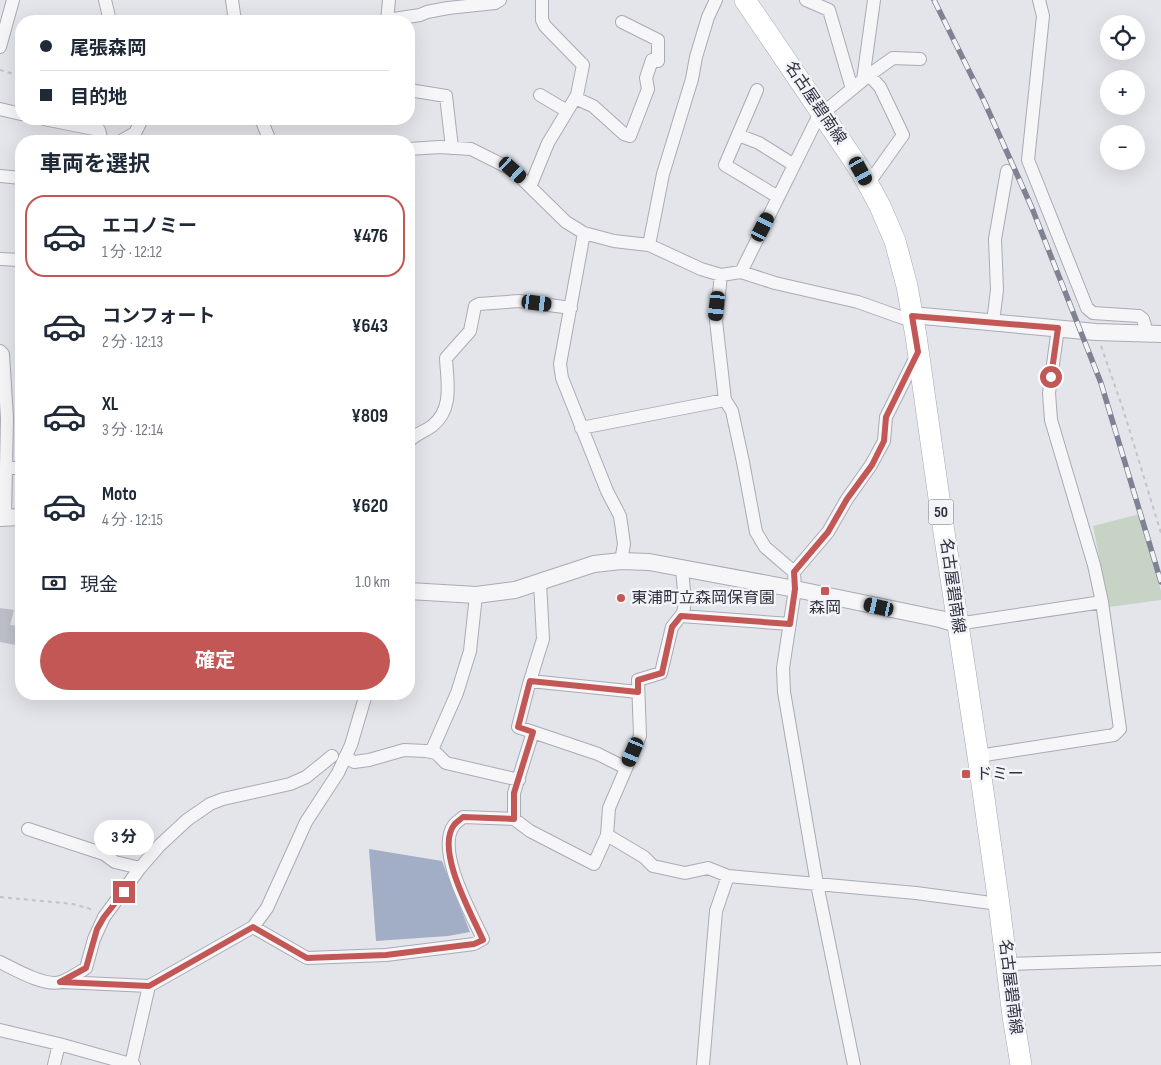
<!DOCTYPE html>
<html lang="ja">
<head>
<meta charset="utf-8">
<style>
	body { margin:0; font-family:"Sofia Sans Condensed","Noto Sans JP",sans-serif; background:#f6f6f7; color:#1f2937; height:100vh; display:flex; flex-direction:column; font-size:19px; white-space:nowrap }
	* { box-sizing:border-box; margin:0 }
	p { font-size:16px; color:#747a83 }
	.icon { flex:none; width:28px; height:28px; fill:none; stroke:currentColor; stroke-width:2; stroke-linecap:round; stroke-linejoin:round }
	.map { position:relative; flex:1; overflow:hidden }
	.sheet { position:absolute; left:15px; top:135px; width:400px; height:565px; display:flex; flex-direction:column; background:#fff; border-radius:20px; box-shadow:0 5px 20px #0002 }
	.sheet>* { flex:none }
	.guide { position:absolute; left:15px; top:15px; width:400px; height:110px; border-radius:20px; box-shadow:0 5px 20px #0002; display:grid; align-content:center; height:110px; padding:0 25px; background:#fff }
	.buttons { position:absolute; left:1100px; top:15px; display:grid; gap:10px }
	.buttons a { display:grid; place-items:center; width:45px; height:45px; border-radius:50%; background:#fff; box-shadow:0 5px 20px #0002; font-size:25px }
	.end { position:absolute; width:22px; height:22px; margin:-11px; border:6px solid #c25756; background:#fff; box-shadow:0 0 0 2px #fff }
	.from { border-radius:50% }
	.bubble { position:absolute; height:35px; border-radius:18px; background:#fff; box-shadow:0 5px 20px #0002; font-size:16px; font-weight:700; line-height:35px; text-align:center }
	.car { position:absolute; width:15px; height:30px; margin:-15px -8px; border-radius:6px; box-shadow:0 0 4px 1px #0007; background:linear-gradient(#222 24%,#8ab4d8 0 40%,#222 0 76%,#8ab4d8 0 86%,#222 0) }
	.guide b { display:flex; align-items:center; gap:18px; height:48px; font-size:19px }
	.guide b+b { border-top:1px solid #e0e1e3 }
	.guide i { width:12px; height:12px; background:#1f2937 }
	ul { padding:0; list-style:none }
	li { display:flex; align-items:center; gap:15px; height:82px; margin:0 10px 8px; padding:0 15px; border:2px solid transparent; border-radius:20px }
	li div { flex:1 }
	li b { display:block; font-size:19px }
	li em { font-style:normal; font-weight:700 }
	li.active { border-color:#c25756 }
	li>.icon { width:45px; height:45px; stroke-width:1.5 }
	h2 { padding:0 25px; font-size:22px; line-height:60px }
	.pay { display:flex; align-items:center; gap:12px; height:55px; padding:0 25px; font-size:19px }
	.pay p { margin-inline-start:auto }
	.button { display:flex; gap:10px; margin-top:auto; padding:10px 25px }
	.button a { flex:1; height:58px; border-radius:30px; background:#c25756; color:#fff; font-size:20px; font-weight:700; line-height:58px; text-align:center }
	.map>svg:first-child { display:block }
	.green { fill:#c7d3c5 }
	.water { fill:#a2aec6 }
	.building { fill:#bec0c9 }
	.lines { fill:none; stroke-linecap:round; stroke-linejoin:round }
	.minor-casing { stroke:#a9abb4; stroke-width:14 }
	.tertiary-casing { stroke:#a9abb4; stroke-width:18 }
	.primary-casing { stroke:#a4a8b5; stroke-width:22 }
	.path { stroke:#c2c3c9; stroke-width:2; stroke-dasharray:4 4; stroke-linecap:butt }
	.minor { stroke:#f6f6f9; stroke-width:12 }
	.tertiary { stroke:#f6f6f9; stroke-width:16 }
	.primary { stroke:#fff; stroke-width:21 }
	.rail-casing { stroke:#7e8292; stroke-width:5.5 }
	.rail { stroke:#f3f4f7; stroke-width:4; stroke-dasharray:11; stroke-linecap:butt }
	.route { stroke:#c25756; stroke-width:6 }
	.poi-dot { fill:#c25756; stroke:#f3f4f7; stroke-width:2 }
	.labels { text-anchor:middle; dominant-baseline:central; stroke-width:5; stroke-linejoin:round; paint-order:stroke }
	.shield { fill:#f3f4f7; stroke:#686c78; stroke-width:1 }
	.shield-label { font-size:15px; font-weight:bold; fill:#2d3141 }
	.street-label { font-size:16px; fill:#2d3141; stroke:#f3f4f7 }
	.poi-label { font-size:16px; fill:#2d3141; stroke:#f3f4f7; text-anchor:start }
</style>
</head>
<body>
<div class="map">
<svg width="1161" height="1065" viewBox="0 0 1161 1065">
	<rect width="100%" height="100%" fill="#e3e5ea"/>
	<path class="green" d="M1140,514L1161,591V600L1109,607L1093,526Z"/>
	<path class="water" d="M369,849L442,861L470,932L448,936L376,941Z"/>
	<path class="building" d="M0,608L14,610L10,625L21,626V646L0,642Z"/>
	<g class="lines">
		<defs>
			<path id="minor" d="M105,0L110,21
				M232,0L235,21
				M806,0L829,10L852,89
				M1039,0L1043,16L1028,160L1087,308L1093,313L1139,316L1143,319L1147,333
				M387,20L420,15L427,12L448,8L495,3L500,0
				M387,21L389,0
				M0,47L13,0
				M863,80L874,0
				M409,90L446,96L452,148
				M757,90L725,165L778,197
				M540,95L567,111
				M575,98L593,106L624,134L630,136L648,89L646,78L652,60L658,61V40L622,22
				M0,109L21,114
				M823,113L869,75L893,58L920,59
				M44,119L99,130L102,141
				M261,119L270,141
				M738,135L759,143L794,165
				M121,141L135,133L140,123L138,119
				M409,149L440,147L471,149L513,170L566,222L584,233L614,241L649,245L701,269L721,275L741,272L775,283L858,302L903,318L912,315
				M0,176L21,178
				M868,184L903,135L880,87L869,75
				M530,187L548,143L577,95L583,65L545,26L542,20V0
				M584,233L560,364L562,378L607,491L620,516L624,544L621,561
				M649,245L663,174L692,79L696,57L708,17L716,0
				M0,259L21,260
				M741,272L821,111
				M721,275L716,321L725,400L732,411L743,462L756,532L765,547L794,572
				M993,322L997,290L995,239L1007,171
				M0,351L3,354L7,418L5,518
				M581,428L725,400
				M409,441C417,433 424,432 432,426C454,409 447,381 446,358L470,331L475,306L479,304L519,301L571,308
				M6,468H21
				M540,582L543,639L529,684L518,727L598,754L626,768
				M681,616L790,624
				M957,624L1102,602
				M530,681L638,692
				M431,752L457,693L470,651L476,595
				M978,756L1114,735L1120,729L1102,602L1094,565L1051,420L1049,393L1058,328
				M345,757L354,762L369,760L404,750L426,751L436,753L446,763L519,780
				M514,819V793L533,732
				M28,829L104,854L115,862L140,868
				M607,835L644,857L653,866L685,873L708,868L728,876L916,893L999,904
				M253,927L307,958L386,955L474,944L483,939C472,915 435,850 454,825C456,822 460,820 463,817L514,819L530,831L594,864L607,835L609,808L640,736L638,680L661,673L672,627L683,613L685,602L682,569
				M0,962C14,969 45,987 61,982C69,979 78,973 86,968L94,939L104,917L140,868L160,845L187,820L210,804L223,799L290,784L306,777L332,756
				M1007,964L1161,959
				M62,982L149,986
				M0,1030L59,1044L134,1065
				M131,1064L149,986L253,927L267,908L306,822L338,773L351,745L366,694
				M54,1065L59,1044
				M703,1065L716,911L728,876
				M854,1065L817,884L784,692L783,668L795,589L794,572L828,532L847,499L871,465L884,441L886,417L917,355"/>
			<path id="tertiary" d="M912,315L1096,332L1161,334
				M0,518L21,517
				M409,591L476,595L515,590L594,564L621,561L649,562L795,589L940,619L957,624"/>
			<path id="primary" d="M745,0L861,171L880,206L895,241L907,286L916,336L942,519L978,756L999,904L1013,1016L1021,1065"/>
		</defs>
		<use href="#minor" class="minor-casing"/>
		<use href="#tertiary" class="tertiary-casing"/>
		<use href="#primary" class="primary-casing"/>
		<path class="path" d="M0,70L21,76
			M1101,346L1123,409L1161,533
			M0,897L73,904L94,910"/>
		<use href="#minor" class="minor"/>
		<use href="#tertiary" class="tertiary"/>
		<use href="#primary" class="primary"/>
		<defs>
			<path id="rail" d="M934,0L984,101L1032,208L1101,383L1161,582"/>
		</defs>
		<use href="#rail" class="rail-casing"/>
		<use href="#rail" class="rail"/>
	</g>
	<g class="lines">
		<path class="route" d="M124,892L104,917L97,929L86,968L60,982L149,986L253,927L307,958L386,955L474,944L483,940C472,915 435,850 454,825C456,822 460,820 463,817L514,819V793L533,732L518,727L530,681L638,692V680L662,673L672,627L681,616L790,624L795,589L794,572L828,532L847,499L872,465L884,441L886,417L918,352L912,316L1058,328L1051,377"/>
	</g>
	<g class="poi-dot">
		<rect x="820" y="586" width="10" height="10" rx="2.5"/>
		<circle cx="621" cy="598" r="5"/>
		<rect x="961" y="769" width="10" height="10" rx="2.5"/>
	</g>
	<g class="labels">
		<rect class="shield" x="928.5" y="499.5" width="25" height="25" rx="4"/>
		<g class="shield-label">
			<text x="941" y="512">50</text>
		</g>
		<g class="street-label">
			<text transform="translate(815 103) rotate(56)">名古屋碧南線</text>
			<text transform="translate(952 586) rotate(82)">名古屋碧南線</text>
			<text transform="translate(1010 987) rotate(83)">名古屋碧南線</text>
		</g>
		<g class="poi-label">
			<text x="631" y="598">東浦町立森岡保育園</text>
			<text x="825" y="608" text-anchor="middle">森岡</text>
			<text x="976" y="774">ドミー</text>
		</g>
	</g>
</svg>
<div class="buttons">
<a><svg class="icon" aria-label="locate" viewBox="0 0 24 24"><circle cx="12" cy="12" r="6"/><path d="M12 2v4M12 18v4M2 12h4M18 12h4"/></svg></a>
<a>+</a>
<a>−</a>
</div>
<i class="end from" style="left:1051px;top:377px"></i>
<i class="end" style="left:124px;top:892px"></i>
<div class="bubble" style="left:94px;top:820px;width:60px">3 分</div>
<i class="car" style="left:513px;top:170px;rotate:132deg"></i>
<i class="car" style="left:861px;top:171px;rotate:151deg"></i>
<i class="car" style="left:763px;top:227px;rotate:27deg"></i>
<i class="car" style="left:537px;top:303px;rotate:97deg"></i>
<i class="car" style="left:717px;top:306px;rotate:186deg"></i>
<i class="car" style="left:879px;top:607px;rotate:283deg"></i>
<i class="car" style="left:633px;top:752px;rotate:203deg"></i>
<div class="guide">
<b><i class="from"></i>尾張森岡</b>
<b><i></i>目的地</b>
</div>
<section class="sheet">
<h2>車両を選択</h2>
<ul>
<li class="active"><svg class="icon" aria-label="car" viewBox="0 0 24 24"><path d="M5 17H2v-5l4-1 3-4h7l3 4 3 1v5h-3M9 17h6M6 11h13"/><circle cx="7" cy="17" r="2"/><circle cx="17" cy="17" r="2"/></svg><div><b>エコノミー</b><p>1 分 · 12:12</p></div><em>¥476</em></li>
<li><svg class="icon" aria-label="car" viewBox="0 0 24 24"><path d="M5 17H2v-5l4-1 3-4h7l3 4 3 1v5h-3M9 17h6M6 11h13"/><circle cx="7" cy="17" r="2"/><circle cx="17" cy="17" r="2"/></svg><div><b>コンフォート</b><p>2 分 · 12:13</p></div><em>¥643</em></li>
<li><svg class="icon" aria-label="car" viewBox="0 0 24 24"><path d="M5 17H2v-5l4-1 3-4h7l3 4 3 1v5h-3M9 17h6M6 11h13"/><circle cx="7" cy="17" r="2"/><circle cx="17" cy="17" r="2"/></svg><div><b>XL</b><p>3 分 · 12:14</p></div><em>¥809</em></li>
<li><svg class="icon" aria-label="car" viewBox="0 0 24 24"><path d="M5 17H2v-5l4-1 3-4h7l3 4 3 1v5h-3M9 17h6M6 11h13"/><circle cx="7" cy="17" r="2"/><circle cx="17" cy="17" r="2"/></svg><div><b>Moto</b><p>4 分 · 12:15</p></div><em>¥620</em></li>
</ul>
<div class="pay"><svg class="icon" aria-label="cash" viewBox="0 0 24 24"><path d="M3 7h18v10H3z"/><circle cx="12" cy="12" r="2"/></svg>現金<p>1.0 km</p></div>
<div class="button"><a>確定</a></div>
</section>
</div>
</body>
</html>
